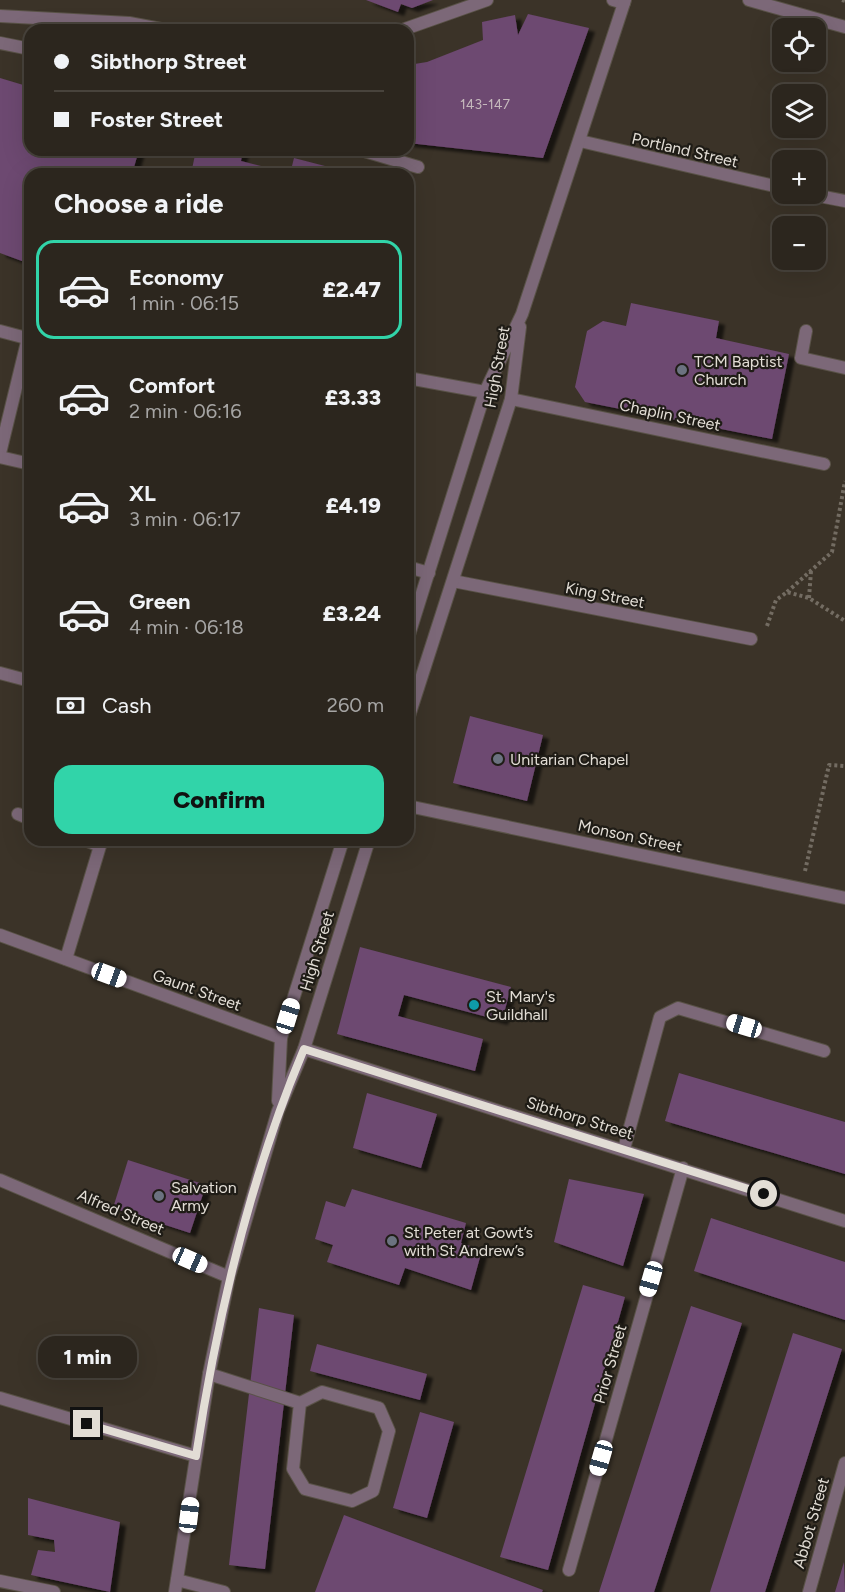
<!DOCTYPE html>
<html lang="en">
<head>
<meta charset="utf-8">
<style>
	body { margin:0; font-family:Figtree,sans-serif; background:#38322b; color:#f1f3f6; height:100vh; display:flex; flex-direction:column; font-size:22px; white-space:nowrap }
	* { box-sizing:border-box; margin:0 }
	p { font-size:20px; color:#a6a5a4 }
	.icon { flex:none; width:33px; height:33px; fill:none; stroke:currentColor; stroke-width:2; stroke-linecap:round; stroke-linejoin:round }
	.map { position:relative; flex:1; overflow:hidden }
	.side { position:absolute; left:24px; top:168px; width:390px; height:678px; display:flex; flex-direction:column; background:#2c261e; border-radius:18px; box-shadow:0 6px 24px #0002,0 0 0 2px #48433c }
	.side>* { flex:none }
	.banner { position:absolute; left:24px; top:24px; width:390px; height:132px; border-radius:18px; box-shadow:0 6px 24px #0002,0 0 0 2px #48433c; display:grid; align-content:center; height:132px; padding:0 30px; background:#2c261e }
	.tools { position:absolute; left:772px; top:18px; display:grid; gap:12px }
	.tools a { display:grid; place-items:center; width:54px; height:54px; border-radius:12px; background:#2c261e; box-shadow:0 6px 24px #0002,0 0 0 2px #48433c; font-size:30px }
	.end { position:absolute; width:27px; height:27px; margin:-14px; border:8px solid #e2ddd5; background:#111; box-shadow:0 0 0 3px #111 }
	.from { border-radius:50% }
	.bubble { position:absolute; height:42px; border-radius:18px; background:#2c261e; box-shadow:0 6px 24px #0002,0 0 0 2px #48433c; font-size:20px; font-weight:800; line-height:42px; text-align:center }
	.car { position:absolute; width:18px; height:36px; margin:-18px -9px; border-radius:8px; box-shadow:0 0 4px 2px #0007; background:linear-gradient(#fff 24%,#345 0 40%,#fff 0 76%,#345 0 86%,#fff 0) }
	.banner b { display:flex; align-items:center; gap:21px; height:57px; font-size:22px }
	.banner b+b { border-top:2px solid #48433c }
	.banner i { width:15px; height:15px; background:#f1f3f6 }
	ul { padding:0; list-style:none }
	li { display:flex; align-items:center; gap:18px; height:99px; margin:0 12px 9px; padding:0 18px; border:3px solid transparent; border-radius:18px }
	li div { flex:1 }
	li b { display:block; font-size:22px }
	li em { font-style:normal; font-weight:800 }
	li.selected { border-color:#31d4a9 }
	li>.icon { width:54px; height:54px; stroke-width:1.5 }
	h2 { padding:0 30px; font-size:27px; line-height:72px }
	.pay { display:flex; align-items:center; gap:15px; height:66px; padding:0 30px; font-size:22px }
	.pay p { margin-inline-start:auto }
	.primary-button { display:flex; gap:12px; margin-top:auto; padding:12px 30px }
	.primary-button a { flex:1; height:69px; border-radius:18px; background:#31d4a9; color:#111; font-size:24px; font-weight:800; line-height:69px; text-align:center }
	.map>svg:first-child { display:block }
	.building { fill:#6d4871; filter:url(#shadow) }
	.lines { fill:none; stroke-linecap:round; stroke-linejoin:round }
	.service-casing { stroke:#595247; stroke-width:14 }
	.minor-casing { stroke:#595247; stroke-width:14 }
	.tertiary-casing { stroke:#595247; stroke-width:14 }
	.path { stroke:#736c62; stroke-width:4; stroke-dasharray:3 3; stroke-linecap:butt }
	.service { stroke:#7c6878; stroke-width:12 }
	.minor { stroke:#7c6878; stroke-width:12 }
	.tertiary { stroke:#7c6878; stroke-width:12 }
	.route { stroke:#e2ddd5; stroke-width:8 }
	.worship-dot { fill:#6b7280; stroke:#1f1c16; stroke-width:2 }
	.culture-dot { fill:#0f9aa8; stroke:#1f1c16; stroke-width:2 }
	.labels { text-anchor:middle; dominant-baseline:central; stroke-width:4.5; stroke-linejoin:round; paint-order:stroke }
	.number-label { font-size:14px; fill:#c5b8bc }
	.street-label { font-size:16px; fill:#e2ddd5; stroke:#1f1c16 }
	.poi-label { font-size:16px; fill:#e2ddd5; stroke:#1f1c16; text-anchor:start }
</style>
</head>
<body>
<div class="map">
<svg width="845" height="1592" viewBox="0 0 845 1592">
	<defs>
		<filter id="shadow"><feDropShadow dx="6" dy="4" stdDeviation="1.5" flood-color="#0009"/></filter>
	</defs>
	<rect width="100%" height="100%" fill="#3b3328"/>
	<path class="building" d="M366,0H433L412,8L401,4L398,12Z
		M528,14L589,28L543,158L408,143V65L427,62L483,40L482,22L515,15L518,35Z
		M0,78L30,87V150H139L132,174H30V264L0,253Z
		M196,150H243L241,161L261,166L259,174H191Z
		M294,158L352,173V174H290Z
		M631,303L719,321L716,338L789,354L772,439L585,402L575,387L587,331L603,321L626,326Z
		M470,716L543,735L527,801L453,783Z
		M360,947L511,987L502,1021L404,995L398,1016L483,1039L475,1071L337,1034Z
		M679,1073L845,1122V1174L665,1121Z
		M367,1093L437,1114L421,1168L353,1148Z
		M128,1160L206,1185L190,1233L113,1208Z
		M569,1179L644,1194L623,1266L554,1242Z
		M352,1189L466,1223L461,1243L482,1250L471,1290L405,1268L399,1285L327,1262L333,1245L315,1239L326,1201L345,1207Z
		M711,1218L845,1262V1320L694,1271Z
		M583,1285L625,1297L548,1570L500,1557Z
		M691,1306L742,1323L654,1592H599Z
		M259,1308L294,1315L265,1569L229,1565Z
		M793,1333L842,1349L765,1592H710Z
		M317,1344L427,1374L420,1400L310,1371Z
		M420,1412L454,1422L427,1518L393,1508Z
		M28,1498L120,1522L110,1592L31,1575L38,1550L55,1552L54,1540L28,1535Z
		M344,1515L543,1590L542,1592H315Z
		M844,1562L845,1592H835Z"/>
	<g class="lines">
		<defs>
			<path id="service" d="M749,0L845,27
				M361,150L418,167
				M0,331L30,339
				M806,331L801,358L845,368
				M0,453L28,338
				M18,814L30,819
				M66,959L100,846L85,840
				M624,1149L660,1017L678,1008L824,1051
				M209,1374L300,1403L322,1392L379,1408L389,1431L373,1491L352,1501L305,1489L293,1469L300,1403"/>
			<path id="minor" d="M613,0L624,3
				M0,16L129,23L166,30
				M402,30L487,0
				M0,43L30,49
				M580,141L783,188
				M809,194L845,201
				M408,378L485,392
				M511,399L824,464
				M0,457L30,464
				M408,567L429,573
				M453,581L751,639
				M0,673L30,681
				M408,806L845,898
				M0,935L281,1038
				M304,1049L845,1221
				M0,1180L229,1277
				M0,1398L196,1456
				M569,1570L683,1168
				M177,1580L224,1592
				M0,1581L54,1592
				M809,1592L845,1463"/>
			<path id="tertiary" d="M408,638L485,392L522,314L625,0
				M408,719L511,399L520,327
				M278,1101L281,1038L343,840
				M175,1592L209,1374L229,1277L278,1111L304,1049L369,840"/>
		</defs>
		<use href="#service" class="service-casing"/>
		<use href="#minor" class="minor-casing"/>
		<use href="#tertiary" class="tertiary-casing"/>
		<path class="path" d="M842,0L845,1
			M787,592L832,552L845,481
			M809,598L811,571
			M767,626L776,600L787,592L809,598L845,621
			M805,871L829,765L845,766"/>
		<use href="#service" class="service"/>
		<use href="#minor" class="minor"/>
		<use href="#tertiary" class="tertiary"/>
	</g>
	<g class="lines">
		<path class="route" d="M87,1424L196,1456C217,1317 249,1179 304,1049L764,1194"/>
	</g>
	<g class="worship-dot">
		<circle cx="682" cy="370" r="6"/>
		<circle cx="498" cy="759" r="6"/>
		<circle cx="159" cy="1196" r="6"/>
		<circle cx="392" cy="1241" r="6"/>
	</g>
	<circle class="culture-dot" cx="474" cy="1005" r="6"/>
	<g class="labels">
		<g class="number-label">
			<text x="485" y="104">143-147</text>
		</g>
		<g class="street-label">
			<text transform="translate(685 150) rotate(13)">Portland Street</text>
			<text transform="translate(497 367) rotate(-80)">High Street</text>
			<text transform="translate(670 415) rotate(12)">Chaplin Street</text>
			<text transform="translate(605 595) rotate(11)">King Street</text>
			<text transform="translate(630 836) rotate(12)">Monson Street</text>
			<text transform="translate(317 951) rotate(-73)">High Street</text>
			<text transform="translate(197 990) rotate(20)">Gaunt Street</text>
			<text transform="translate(580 1118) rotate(17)">Sibthorp Street</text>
			<text transform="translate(121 1212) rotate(23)">Alfred Street</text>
			<text transform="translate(610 1364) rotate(-74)">Prior Street</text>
			<text transform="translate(811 1523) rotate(-74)">Abbot Street</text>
		</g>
		<g class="poi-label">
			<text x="694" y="361">TCM Baptist<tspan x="694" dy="18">Church</tspan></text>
			<text x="510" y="759">Unitarian Chapel</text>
			<text x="486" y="996">St. Mary's<tspan x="486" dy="18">Guildhall</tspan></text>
			<text x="171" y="1187">Salvation<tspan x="171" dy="18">Army</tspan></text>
			<text x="404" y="1232">St Peter at Gowt’s<tspan x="404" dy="18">with St Andrew’s</tspan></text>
		</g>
	</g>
</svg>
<div class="tools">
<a><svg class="icon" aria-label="locate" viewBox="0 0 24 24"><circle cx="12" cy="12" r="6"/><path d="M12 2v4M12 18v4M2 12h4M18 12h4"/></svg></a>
<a><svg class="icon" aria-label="layers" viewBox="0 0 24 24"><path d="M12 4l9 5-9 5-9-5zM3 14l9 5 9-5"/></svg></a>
<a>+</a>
<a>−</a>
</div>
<i class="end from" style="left:764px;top:1194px"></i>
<i class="end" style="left:87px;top:1424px"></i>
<div class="bubble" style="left:38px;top:1336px;width:99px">1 min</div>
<i class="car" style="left:109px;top:975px;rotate:110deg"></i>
<i class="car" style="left:288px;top:1016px;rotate:17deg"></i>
<i class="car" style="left:744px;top:1026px;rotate:287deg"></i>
<i class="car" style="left:190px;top:1260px;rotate:114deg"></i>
<i class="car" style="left:651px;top:1279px;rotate:196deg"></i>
<i class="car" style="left:601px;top:1458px;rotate:196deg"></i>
<i class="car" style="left:189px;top:1515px;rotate:7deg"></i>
<div class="banner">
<b><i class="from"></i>Sibthorp Street</b>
<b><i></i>Foster Street</b>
</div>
<section class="side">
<h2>Choose a ride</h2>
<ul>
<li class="selected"><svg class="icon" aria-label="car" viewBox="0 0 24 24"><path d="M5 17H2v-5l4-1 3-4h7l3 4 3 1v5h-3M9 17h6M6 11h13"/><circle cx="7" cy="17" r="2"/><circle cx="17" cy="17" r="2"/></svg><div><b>Economy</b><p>1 min · 06:15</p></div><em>£2.47</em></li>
<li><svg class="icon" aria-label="car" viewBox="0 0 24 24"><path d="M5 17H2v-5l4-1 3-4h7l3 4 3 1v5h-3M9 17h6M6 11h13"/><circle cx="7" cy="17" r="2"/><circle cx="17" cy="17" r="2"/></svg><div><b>Comfort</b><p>2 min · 06:16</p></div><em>£3.33</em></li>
<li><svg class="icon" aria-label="car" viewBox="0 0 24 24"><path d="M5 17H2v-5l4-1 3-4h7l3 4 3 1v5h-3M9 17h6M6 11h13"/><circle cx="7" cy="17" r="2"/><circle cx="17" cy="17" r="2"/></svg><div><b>XL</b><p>3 min · 06:17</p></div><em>£4.19</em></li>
<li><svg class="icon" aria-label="car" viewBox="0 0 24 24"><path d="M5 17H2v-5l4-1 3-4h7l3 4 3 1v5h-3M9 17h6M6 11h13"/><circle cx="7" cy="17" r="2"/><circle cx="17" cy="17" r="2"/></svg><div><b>Green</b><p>4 min · 06:18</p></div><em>£3.24</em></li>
</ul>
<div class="pay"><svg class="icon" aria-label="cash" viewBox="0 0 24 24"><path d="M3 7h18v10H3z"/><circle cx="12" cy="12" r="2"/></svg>Cash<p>260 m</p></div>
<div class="primary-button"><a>Confirm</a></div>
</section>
</div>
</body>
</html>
